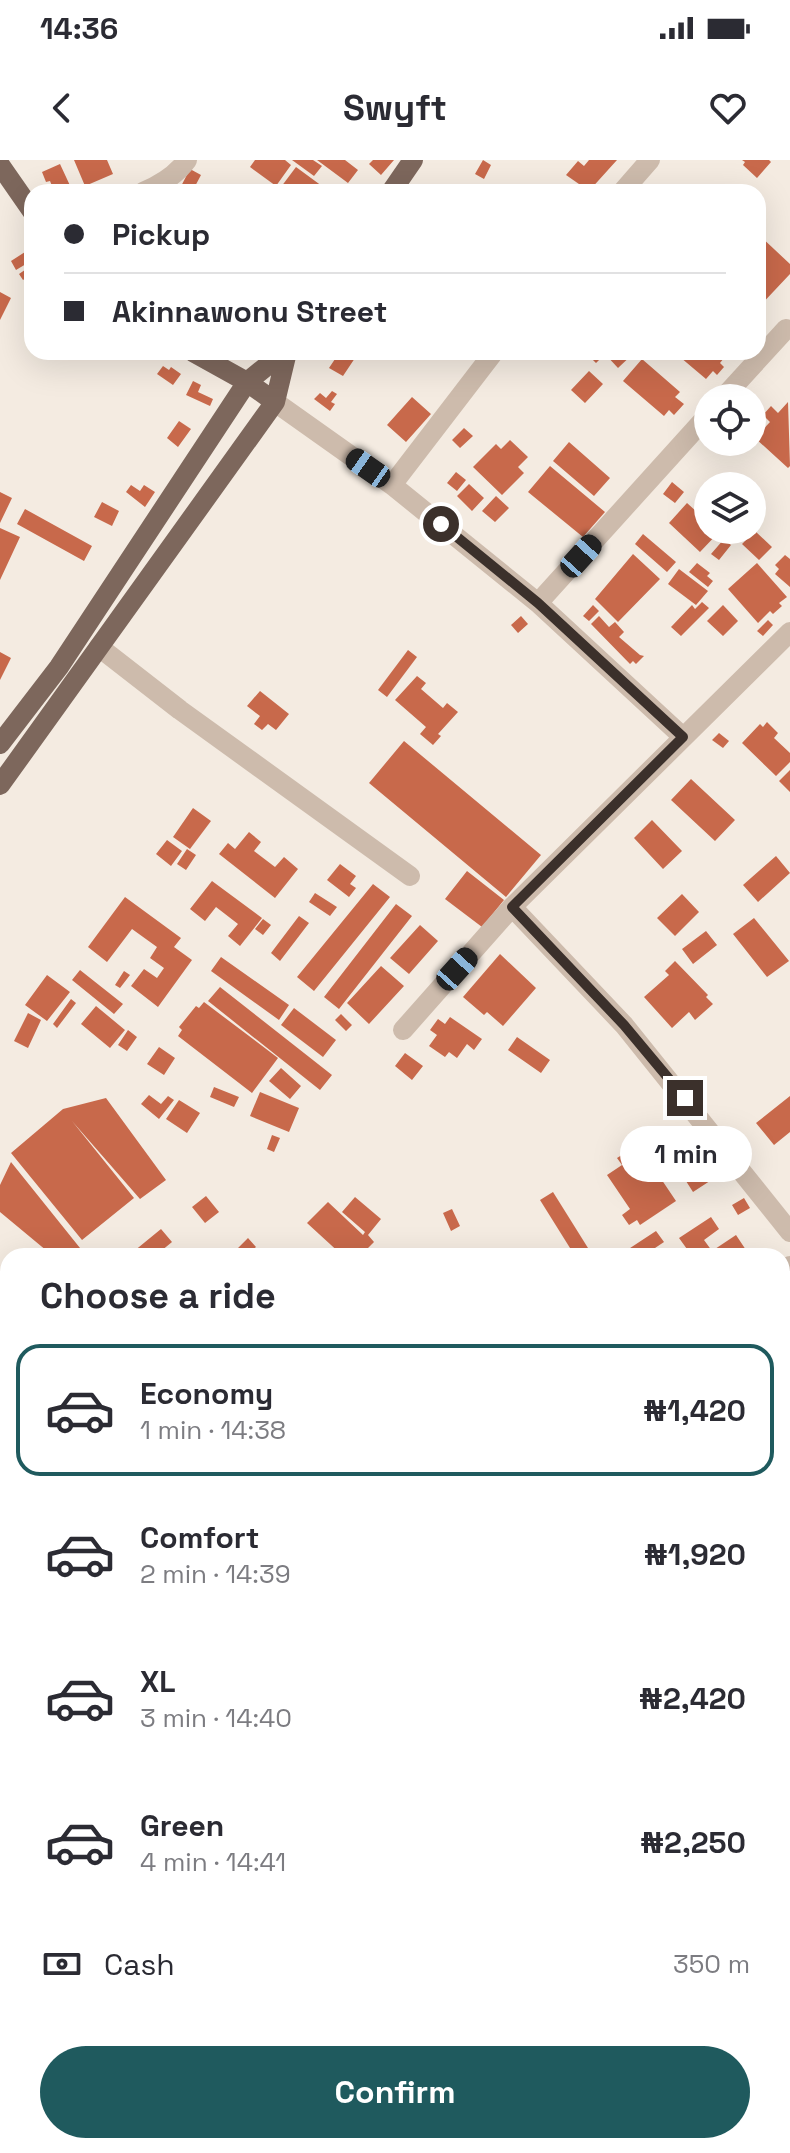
<!DOCTYPE html>
<html lang="en">
<head>
<meta charset="utf-8">
<style>
	body { margin:0; font-family:"Space Grotesk",sans-serif; background:#f2f2f3; color:#2b2b33; height:100vh; display:flex; flex-direction:column; font-size:30px; white-space:nowrap }
	* { box-sizing:border-box; margin:0 }
	p { font-size:26px; color:#7c7c81 }
	.icon { flex:none; width:44px; height:44px; fill:none; stroke:currentColor; stroke-width:2; stroke-linecap:round; stroke-linejoin:round }
	.map { position:relative; flex:1; overflow:hidden }
	.side { position:absolute; left:0px; top:1088px; width:790px; height:906px; display:flex; flex-direction:column; background:#fff; border-radius:24px 24px 0 0; box-shadow:0 8px 32px #0002 }
	.side>* { flex:none }
	.banner { position:absolute; left:24px; top:24px; width:742px; height:176px; border-radius:24px; box-shadow:0 8px 32px #0002; display:grid; align-content:center; height:176px; padding:0 40px; background:#fff }
	.buttons { position:absolute; left:694px; top:224px; display:grid; gap:16px }
	.buttons a { display:grid; place-items:center; width:72px; height:72px; border-radius:50%; background:#fff; box-shadow:0 8px 32px #0002; font-size:40px }
	.end { position:absolute; width:36px; height:36px; margin:-18px; border:10px solid #3b302b; background:#fff; box-shadow:0 0 0 4px #fff }
	.from { border-radius:50% }
	.bubble { position:absolute; height:56px; border-radius:28px; background:#fff; box-shadow:0 8px 32px #0002; font-size:26px; font-weight:700; line-height:56px; text-align:center }
	.car { position:absolute; width:24px; height:48px; margin:-24px -12px; border-radius:10px; box-shadow:0 0 6px 2px #0007; background:linear-gradient(#222 24%,#8ab4d8 0 40%,#222 0 76%,#8ab4d8 0 86%,#222 0) }
	.banner b { display:flex; align-items:center; gap:28px; height:76px; font-size:30px }
	.banner b+b { border-top:2px solid #e1e1e2 }
	.banner i { width:20px; height:20px; background:#2b2b33 }
	ul { padding:0; list-style:none }
	li { display:flex; align-items:center; gap:24px; height:132px; margin:0 16px 12px; padding:0 24px; border:4px solid transparent; border-radius:24px }
	li div { flex:1 }
	li b { display:block; font-size:30px }
	li em { font-style:normal; font-weight:700 }
	li.selected { border-color:#1f5a5e }
	li>.icon { width:72px; height:72px; stroke-width:1.5 }
	h2 { padding:0 40px; font-size:36px; line-height:96px }
	.pay { display:flex; align-items:center; gap:20px; height:88px; padding:0 40px; font-size:30px }
	.pay p { margin-inline-start:auto }
	.cta { display:flex; gap:16px; margin-top:auto; padding:16px 40px }
	.cta a { flex:1; height:92px; border-radius:48px; background:#1f5a5e; color:#fff; font-size:32px; font-weight:700; line-height:92px; text-align:center }
	.status { display:flex; justify-content:space-between; align-items:center; height:56px; padding:0 40px; background:#fff; direction:ltr }
	.status svg { height:22px; fill:currentColor }
	header { display:flex; justify-content:space-between; align-items:center; height:104px; padding:0 40px; background:#fff; font-size:36px; font-weight:700 }
	.map>svg:first-child { display:block }
	.building { fill:#c8694b }
	.lines { fill:none; stroke-linecap:round; stroke-linejoin:round }
	.minor { stroke:#cdbbac; stroke-width:20 }
	.major { stroke:#7d675c; stroke-width:20 }
	.route { stroke:#3b302b; stroke-width:10 }
</style>
</head>
<body>
<div class="status"><b>14:36</b><svg viewBox="0 0 49 12"><path d="M0 12V9h3v3zM5 12V6h3v6zM10 12V3h3v9zM15 12V0h3v12zM26 1h20v11H26zM47 4h2v5h-2z"/></svg></div>
<header><svg class="icon" aria-label="back" viewBox="0 0 24 24"><path d="M15 5l-7 7 7 7"/></svg>Swyft<svg class="icon" aria-label="heart" viewBox="0 0 24 24"><path d="M12 20l-8-8c-3-5 5-10 8-4 3-6 11-1 8 4z"/></svg></header>
<div class="map">
<svg width="790" height="1993" viewBox="0 0 790 1993">
	<rect width="100%" height="100%" fill="#f4ebe1"/>
	<path class="building" d="M74,0H107L113,14L85,26Z
		M255,0H285L291,5L276,26L250,7Z
		M292,0H313L322,6L314,16Z
		M317,0H345L358,10L348,23Z
		M373,0H394L381,15L369,4Z
		M483,0L491,5L484,19L475,14Z
		M589,0H617L589,31L566,15L578,1L584,6Z
		M742,0H769L771,2L757,18L743,5L745,2Z
		M60,4L73,32H49L47,28L52,26L50,21L46,22L42,12Z
		M296,7L326,29L325,32H288L281,27Z
		M190,9L201,15L192,32H178Z
		M760,76L790,104V114L758,148V79Z
		M25,92L31,101L16,110L11,101Z
		M32,105V114L23,120L19,114Z
		M0,132L11,138L0,160Z
		M342,192H359L343,216L329,208L339,193Z
		M585,192H635L618,208L605,194L596,203Z
		M674,192H718L724,198L720,203L724,207L717,215L713,211L706,219Z
		M642,199L680,232L675,237L684,244L674,255L669,250L664,256L623,221Z
		M163,206L169,210L171,207L181,214L173,225L157,214Z
		M589,211L603,224L585,243L571,230Z
		M193,221L201,225L198,232L213,239L210,246L186,235Z
		M332,231L337,234L331,242L335,244L330,251L314,239L320,233L326,238Z
		M412,237L431,254L406,282L387,265Z
		M788,242L790,306L788,308L755,278L770,262L763,255L771,246L778,253Z
		M179,261L191,269L178,287L167,278Z
		M464,268L473,276L460,288L452,280Z
		M510,280L528,297L518,307L524,313L502,335L473,307L496,284L501,289Z
		M569,282L610,318L594,336L553,301Z
		M550,306L605,352L583,377L528,332Z
		M456,312L466,320L457,331L447,323Z
		M672,322L684,332L675,343L663,334Z
		M469,324L484,338L472,351L457,336Z
		M131,325L140,331L144,325L155,332L145,347L126,332Z
		M0,332L12,338L0,363Z
		M496,336L509,348L495,362L482,351Z
		M102,342L119,351L112,366L94,357Z
		M687,343L708,362V370L719,372L700,392L669,363Z
		M25,349L92,386L84,401L17,364Z
		M0,368L20,377L0,420Z
		M755,371L772,387L759,400L742,384Z
		M643,374L676,402L667,412L635,384Z
		M724,379L731,385L719,400L711,394Z
		M633,394L660,419L618,462L595,439Z
		M785,395L790,399V427L775,414L779,409L775,405Z
		M697,403L710,413L707,416L713,421L708,427L689,412Z
		M757,403L787,437L779,443L782,446L773,454L770,451L758,463L728,429Z
		M679,409L708,431L696,445L668,424Z
		M702,442L709,448L681,476L671,467L692,445L695,449Z
		M593,445L599,451L589,461L583,456Z
		M723,445L738,461L723,476L707,461Z
		M521,456L528,464L518,473L511,465Z
		M599,456L609,467L615,462L624,472L619,477L640,495L644,496L636,504L633,501L630,504L591,464Z
		M768,460L773,465L763,476L757,471Z
		M408,490L417,497L387,537L378,530Z
		M0,492L11,498L0,520Z
		M417,516L426,523L421,529L443,548L447,543L458,552L438,574L441,576L433,585L420,574L426,567L395,540Z
		M260,531L289,554L276,570L268,564L262,570L254,564L260,556L247,546Z
		M767,562L778,573L774,578L790,593V602L776,616L742,583L760,564L763,567Z
		M719,573L729,581L723,588L712,580Z
		M404,581L541,695L506,737L369,623Z
		M790,610V632L779,621Z
		M691,619L735,660L715,681L671,640Z
		M193,648L211,661L190,689L173,677Z
		M652,660L682,691L663,709L634,678Z
		M249,672L261,682L254,691L275,707L284,697L298,709L275,738L219,694L228,683L235,689Z
		M167,680L182,691L171,706L156,694Z
		M187,689L196,695L186,710L177,704Z
		M776,696L790,713L758,742L743,725Z
		M340,704L356,716L350,724L356,728L349,737L327,720Z
		M467,711L504,740L482,767L445,739Z
		M212,721L262,758L240,786L228,776L238,764L216,747L205,761L190,749Z
		M373,724L390,737L314,831L297,817Z
		M315,733L337,747L330,756L309,742Z
		M682,734L699,752L675,776L657,758Z
		M125,737L181,778L174,787L192,800L158,847L131,826L144,809L157,818L164,808L150,798L157,787L132,769L107,802L88,787Z
		M396,744L412,756L339,849L324,837Z
		M299,756L309,763L280,801L271,793Z
		M754,758L789,801L767,817L733,774Z
		M263,759L271,765L263,775L255,769Z
		M420,765L438,781L409,814L390,798Z
		M706,771L717,785L693,804L682,789Z
		M500,794L536,828L503,866L487,852L484,855L463,837Z
		M221,797L289,845L279,860L211,811Z
		M675,801L708,835L706,837L713,844L695,860L689,852L672,868L644,837L669,815L665,811Z
		M381,806L404,826L369,864L347,843Z
		M80,810L123,844L114,854L72,820Z
		M124,811L130,815L120,828L115,825Z
		M47,815L70,832L47,861L25,845Z
		M220,827L332,915L320,930L208,841Z
		M71,839L76,843L57,868L53,864Z
		M204,842L278,898L252,933L178,876L182,870L179,867L196,846L199,848Z
		M96,846L125,870L110,888L81,864Z
		M294,848L336,880L323,897L281,865Z
		M28,853L41,860L28,888L14,881Z
		M341,854L352,865L346,871L335,860Z
		M450,857L482,879L474,890L467,884L457,898L449,892L445,897L429,886L437,875L430,870L438,859L445,864Z
		M128,870L137,877L127,891L118,885Z
		M517,877L550,900L541,913L508,890Z
		M159,887L175,898L164,915L147,904Z
		M405,893L423,906L412,920L395,906Z
		M281,908L301,926L290,939L269,921Z
		M214,927L239,937L234,947L210,937Z
		M260,932L299,948L289,972L250,956Z
		M149,935L161,944L168,936L174,940L159,959L141,944Z
		M790,936V972L774,985L756,963Z
		M106,938L166,1020L140,1039L72,961L134,1038L82,1080L11,993L63,949Z
		M179,940L200,953L187,973L166,959Z
		M695,970L707,989L701,994L716,1017L693,1032L670,996L678,991L673,984Z
		M272,975L280,978L274,992L267,989Z
		M643,992L676,1041L640,1065L637,1060L629,1065L622,1055L630,1049L607,1015L622,1005L617,998L625,993L630,1000Z
		M11,1002L80,1088L73,1096H53L0,1052V1025Z
		M553,1032L593,1096H575L540,1040Z
		M206,1036L219,1052L205,1063L192,1047Z
		M355,1037L381,1059L368,1075L374,1082L360,1096H343L307,1063L328,1042L363,1075L365,1072L342,1052Z
		M744,1038L750,1048L738,1055L732,1045Z
		M452,1049L460,1066L451,1071L443,1053Z
		M711,1057L719,1069L704,1080L712,1091L736,1075L746,1090L737,1096H692L679,1078Z
		M161,1069L172,1082L155,1096H128Z
		M656,1071L664,1082L643,1096H627L624,1092Z
		M248,1078L256,1087L246,1096H241L236,1090Z
		M788,1203L790,1206V1251L782,1257V1207Z
		M790,1261V1284L782,1290V1267Z
		M790,1461V1491L782,1481V1467Z
		M180,1986H236L245,1993H189Z
		M305,1986H323L334,1993H300Z"/>
	<g class="lines">
		<path class="minor" d="M143,32C160,25 176,15 187,0
			M622,32L650,0
			M723,238L786,169
			M275,242L392,325L538,443L683,577
			M392,325L494,192
			M538,443L708,255
			M99,487L180,550L410,716
			M512,747L624,865L790,1072
			M403,870L512,747L790,472
			M782,1112L790,1106
			M782,1409L790,1403
			M273,1993L277,1986"/>
		<path class="major" d="M0,5L32,51
			M391,32L413,0
			M193,192L247,222L275,242
			M0,584L59,507L247,222L284,192
			M0,625L275,242L287,192"/>
	</g>
	<g class="lines">
		<path class="route" d="M441,364L538,443L683,577L512,747L624,865L685,938"/>
	</g>
</svg>
<div class="buttons">
<a><svg class="icon" aria-label="locate" viewBox="0 0 24 24"><circle cx="12" cy="12" r="6"/><path d="M12 2v4M12 18v4M2 12h4M18 12h4"/></svg></a>
<a><svg class="icon" aria-label="layers" viewBox="0 0 24 24"><path d="M12 4l9 5-9 5-9-5zM3 14l9 5 9-5"/></svg></a>
</div>
<i class="end from" style="left:441px;top:364px"></i>
<i class="end" style="left:685px;top:938px"></i>
<div class="bubble" style="left:620px;top:966px;width:132px">1 min</div>
<i class="car" style="left:368px;top:308px;rotate:305deg"></i>
<i class="car" style="left:581px;top:396px;rotate:42deg"></i>
<i class="car" style="left:457px;top:809px;rotate:42deg"></i>
<div class="banner">
<b><i class="from"></i>Pickup</b>
<b><i></i>Akinnawonu Street</b>
</div>
<section class="side">
<h2>Choose a ride</h2>
<ul>
<li class="selected"><svg class="icon" aria-label="car" viewBox="0 0 24 24"><path d="M5 17H2v-5l4-1 3-4h7l3 4 3 1v5h-3M9 17h6M6 11h13"/><circle cx="7" cy="17" r="2"/><circle cx="17" cy="17" r="2"/></svg><div><b>Economy</b><p>1 min · 14:38</p></div><em>₦1,420</em></li>
<li><svg class="icon" aria-label="car" viewBox="0 0 24 24"><path d="M5 17H2v-5l4-1 3-4h7l3 4 3 1v5h-3M9 17h6M6 11h13"/><circle cx="7" cy="17" r="2"/><circle cx="17" cy="17" r="2"/></svg><div><b>Comfort</b><p>2 min · 14:39</p></div><em>₦1,920</em></li>
<li><svg class="icon" aria-label="car" viewBox="0 0 24 24"><path d="M5 17H2v-5l4-1 3-4h7l3 4 3 1v5h-3M9 17h6M6 11h13"/><circle cx="7" cy="17" r="2"/><circle cx="17" cy="17" r="2"/></svg><div><b>XL</b><p>3 min · 14:40</p></div><em>₦2,420</em></li>
<li><svg class="icon" aria-label="car" viewBox="0 0 24 24"><path d="M5 17H2v-5l4-1 3-4h7l3 4 3 1v5h-3M9 17h6M6 11h13"/><circle cx="7" cy="17" r="2"/><circle cx="17" cy="17" r="2"/></svg><div><b>Green</b><p>4 min · 14:41</p></div><em>₦2,250</em></li>
</ul>
<div class="pay"><svg class="icon" aria-label="cash" viewBox="0 0 24 24"><path d="M3 7h18v10H3z"/><circle cx="12" cy="12" r="2"/></svg>Cash<p>350 m</p></div>
<div class="cta"><a>Confirm</a></div>
</section>
</div>
</body>
</html>
